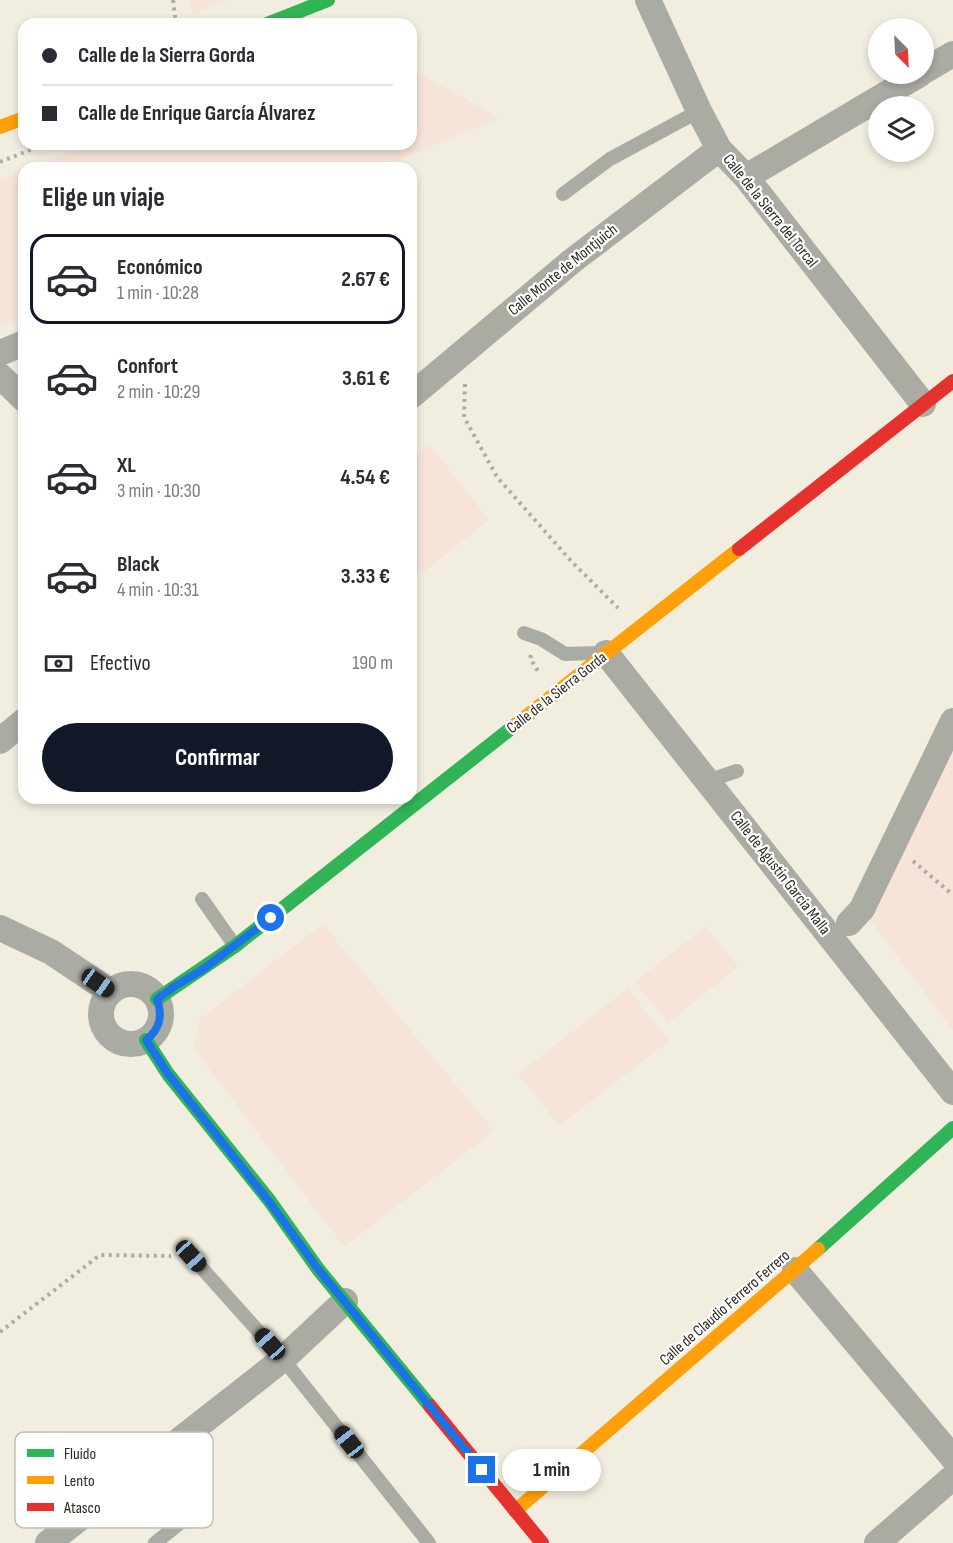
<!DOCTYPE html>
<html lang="es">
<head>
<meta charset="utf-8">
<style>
	body { margin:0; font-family:"Sofia Sans Condensed",sans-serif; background:#f2f2f3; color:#2b2b33; height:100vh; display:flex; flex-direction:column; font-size:22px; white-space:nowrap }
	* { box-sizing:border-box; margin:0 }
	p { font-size:20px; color:#7c7c81 }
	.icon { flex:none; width:33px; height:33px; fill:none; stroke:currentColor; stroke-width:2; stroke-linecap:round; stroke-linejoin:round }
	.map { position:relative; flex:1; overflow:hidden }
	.sheet { position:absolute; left:18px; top:162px; width:399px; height:642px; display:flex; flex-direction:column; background:#fff; border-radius:18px; box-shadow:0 3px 9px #0003 }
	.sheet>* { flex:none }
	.top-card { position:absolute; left:18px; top:18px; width:399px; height:132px; border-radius:18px; box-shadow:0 3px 9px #0003; display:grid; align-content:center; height:132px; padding:0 24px; background:#fff }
	.needle { width:39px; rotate:156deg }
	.tools { position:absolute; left:868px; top:18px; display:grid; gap:12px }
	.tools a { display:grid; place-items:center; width:66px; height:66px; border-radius:50%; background:#fff; box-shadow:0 3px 9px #0003; font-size:30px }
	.end { position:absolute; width:27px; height:27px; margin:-14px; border:8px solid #1a73e8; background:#fff; box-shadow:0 0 0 3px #fff }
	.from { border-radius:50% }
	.bubble { position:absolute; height:42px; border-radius:21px; background:#fff; box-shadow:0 3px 9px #0003; font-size:20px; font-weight:700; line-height:42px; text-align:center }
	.car { position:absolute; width:18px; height:36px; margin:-18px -9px; border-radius:8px; box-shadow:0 0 4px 2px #0007; background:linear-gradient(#222 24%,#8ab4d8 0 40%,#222 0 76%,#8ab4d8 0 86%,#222 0) }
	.top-card b { display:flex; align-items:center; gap:21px; height:57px; font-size:22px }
	.top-card b+b { border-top:2px solid #e1e1e2 }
	.top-card i { width:15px; height:15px; background:#2b2b33 }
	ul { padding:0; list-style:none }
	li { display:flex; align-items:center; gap:18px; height:90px; margin:0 12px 9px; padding:0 12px; border:3px solid transparent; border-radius:18px }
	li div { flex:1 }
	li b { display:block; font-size:22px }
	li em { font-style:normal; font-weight:700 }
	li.active { border-color:#111827 }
	li>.icon { width:54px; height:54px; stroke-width:1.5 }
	h2 { padding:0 24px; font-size:27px; line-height:72px }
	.pay { display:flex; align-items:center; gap:15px; height:66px; padding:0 24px; font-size:22px }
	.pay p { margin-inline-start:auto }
	.button { display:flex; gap:12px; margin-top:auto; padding:12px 24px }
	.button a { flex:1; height:69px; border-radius:36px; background:#111827; color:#fff; font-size:24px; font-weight:700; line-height:69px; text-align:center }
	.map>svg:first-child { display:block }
	.green { fill:#f7e4d9 }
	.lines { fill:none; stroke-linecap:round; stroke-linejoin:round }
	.path { stroke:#aeada5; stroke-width:4; stroke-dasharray:3 4.5; stroke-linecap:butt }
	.lane { stroke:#aaaca4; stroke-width:14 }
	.street { stroke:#aaaca4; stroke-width:26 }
	.fast { stroke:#30b455; stroke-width:14 }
	.slow { stroke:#ff9f0a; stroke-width:14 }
	.jam { stroke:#e5322d; stroke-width:14 }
	.route { stroke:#1a73e8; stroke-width:8 }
	.labels { text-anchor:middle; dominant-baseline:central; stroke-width:4.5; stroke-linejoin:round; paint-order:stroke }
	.street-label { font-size:16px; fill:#2b291f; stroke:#fff }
	.key { fill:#fff; stroke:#bfbfbc; stroke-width:1.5 }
	.key-label { font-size:16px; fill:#2b291f }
</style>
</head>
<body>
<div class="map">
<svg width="953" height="1543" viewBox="0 0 953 1543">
	<rect width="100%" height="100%" fill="#f1eee0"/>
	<path class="green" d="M189,0H228L192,15Z
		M415,71L500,118L380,168H28L89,144H411V77Z
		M24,169V316L0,326V179Z
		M429,444L489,520L411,582V459Z
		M953,721V1031L862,909Z
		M323,924L494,1131L344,1247L194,1049L200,1019Z
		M706,926L738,967L668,1023L635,982Z
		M628,988L669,1041L559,1126L518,1074Z"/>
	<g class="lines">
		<path class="path" d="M173,0L176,24
			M0,162L45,144
			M465,384L464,417L497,477L572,562L618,608
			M531,655L530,658L538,671
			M913,861L953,895
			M0,1332L100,1255L171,1256"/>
		<path class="lane" d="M563,194L610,159L699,111
			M524,633L541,639L565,654L598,653
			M707,781L737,771
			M202,899L235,946
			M191,1256L283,1359L429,1543
			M155,1543L199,1508L158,1457"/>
		<path class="street" d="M648,0L699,111L719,149L746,177L923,404
			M924,71L953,54
			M746,177L920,74
			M0,353L24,343
			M0,376L24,399
			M411,396L572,261L719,149
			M606,653L953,1092
			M0,741L24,721
			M849,923L862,909L953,721
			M0,928L51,952L111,992
			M101 1014a30 30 0 1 1 60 0a30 30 0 1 1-60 0Z
			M795,1270L953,1458
			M48,1543L283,1359L345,1301
			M877,1543L953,1477"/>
		<path class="fast" d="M267,24L328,0
			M157,999L235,946L514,726
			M146,1040L168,1074L269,1200L318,1269L430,1406
			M818,1249L953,1128"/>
		<path class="slow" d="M0,127L24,118
			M514,726L739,549
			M515,1511L818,1249"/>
		<path class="jam" d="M739,549L953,381
			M430,1406L542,1543"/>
	</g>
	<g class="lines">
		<path class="route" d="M271,918L202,970L175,986L157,999C163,1016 160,1029 146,1040L168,1074L268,1200L318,1269L482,1470"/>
	</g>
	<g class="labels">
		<g class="street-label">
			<text transform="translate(770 211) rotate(51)">Calle de la Sierra del Torcal</text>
			<text transform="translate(563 270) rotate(-39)">Calle Monte de Montjuich</text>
			<text transform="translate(557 693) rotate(-38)">Calle de la Sierra Gorda</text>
			<text transform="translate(780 873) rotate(52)">Calle de Agustín García Malla</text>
			<text transform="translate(725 1308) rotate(-41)">Calle de Claudio Ferrero Ferrero</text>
		</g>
	</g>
	<rect x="15" y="1432" width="198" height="96" rx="9" class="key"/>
	<rect x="27" y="1449" width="27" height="8" fill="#30b455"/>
	<rect x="27" y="1476" width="27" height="8" fill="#ff9f0a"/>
	<rect x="27" y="1503" width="27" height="8" fill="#e5322d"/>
	<g class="key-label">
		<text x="64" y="1459">Fluido</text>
		<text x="64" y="1486">Lento</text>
		<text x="64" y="1513">Atasco</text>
	</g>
</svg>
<div class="tools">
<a><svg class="needle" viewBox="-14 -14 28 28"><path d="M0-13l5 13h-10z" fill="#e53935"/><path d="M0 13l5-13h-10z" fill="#7c7c81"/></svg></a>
<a><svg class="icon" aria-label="layers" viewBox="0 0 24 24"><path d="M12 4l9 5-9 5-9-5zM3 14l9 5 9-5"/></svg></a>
</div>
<i class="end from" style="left:271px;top:918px"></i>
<i class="end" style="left:482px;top:1470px"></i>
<div class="bubble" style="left:502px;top:1449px;width:99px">1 min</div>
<i class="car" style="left:98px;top:983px;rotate:125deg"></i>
<i class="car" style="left:191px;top:1256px;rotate:138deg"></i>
<i class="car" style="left:270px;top:1344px;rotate:318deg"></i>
<i class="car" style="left:349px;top:1442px;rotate:322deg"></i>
<div class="top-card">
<b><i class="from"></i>Calle de la Sierra Gorda</b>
<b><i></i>Calle de Enrique García Álvarez</b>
</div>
<section class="sheet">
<h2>Elige un viaje</h2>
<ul>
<li class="active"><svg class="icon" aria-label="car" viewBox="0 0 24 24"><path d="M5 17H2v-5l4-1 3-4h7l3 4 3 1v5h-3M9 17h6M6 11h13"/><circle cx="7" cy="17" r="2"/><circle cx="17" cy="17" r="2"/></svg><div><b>Económico</b><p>1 min · 10:28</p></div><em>2.67 €</em></li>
<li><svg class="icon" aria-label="car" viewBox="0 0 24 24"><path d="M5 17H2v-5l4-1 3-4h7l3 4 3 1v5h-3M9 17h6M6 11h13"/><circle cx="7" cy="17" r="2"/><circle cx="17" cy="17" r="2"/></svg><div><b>Confort</b><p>2 min · 10:29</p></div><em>3.61 €</em></li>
<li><svg class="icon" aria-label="car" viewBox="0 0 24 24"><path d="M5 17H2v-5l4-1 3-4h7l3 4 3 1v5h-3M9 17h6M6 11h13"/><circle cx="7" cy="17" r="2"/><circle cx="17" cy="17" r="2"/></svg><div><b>XL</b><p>3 min · 10:30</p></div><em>4.54 €</em></li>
<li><svg class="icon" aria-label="car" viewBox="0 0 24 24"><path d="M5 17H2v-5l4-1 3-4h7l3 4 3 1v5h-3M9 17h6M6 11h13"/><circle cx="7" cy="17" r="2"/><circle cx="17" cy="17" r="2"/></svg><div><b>Black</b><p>4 min · 10:31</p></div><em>3.33 €</em></li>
</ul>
<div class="pay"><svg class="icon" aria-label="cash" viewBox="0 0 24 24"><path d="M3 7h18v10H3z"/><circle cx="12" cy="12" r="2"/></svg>Efectivo<p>190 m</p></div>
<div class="button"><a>Confirmar</a></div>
</section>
</div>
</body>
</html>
